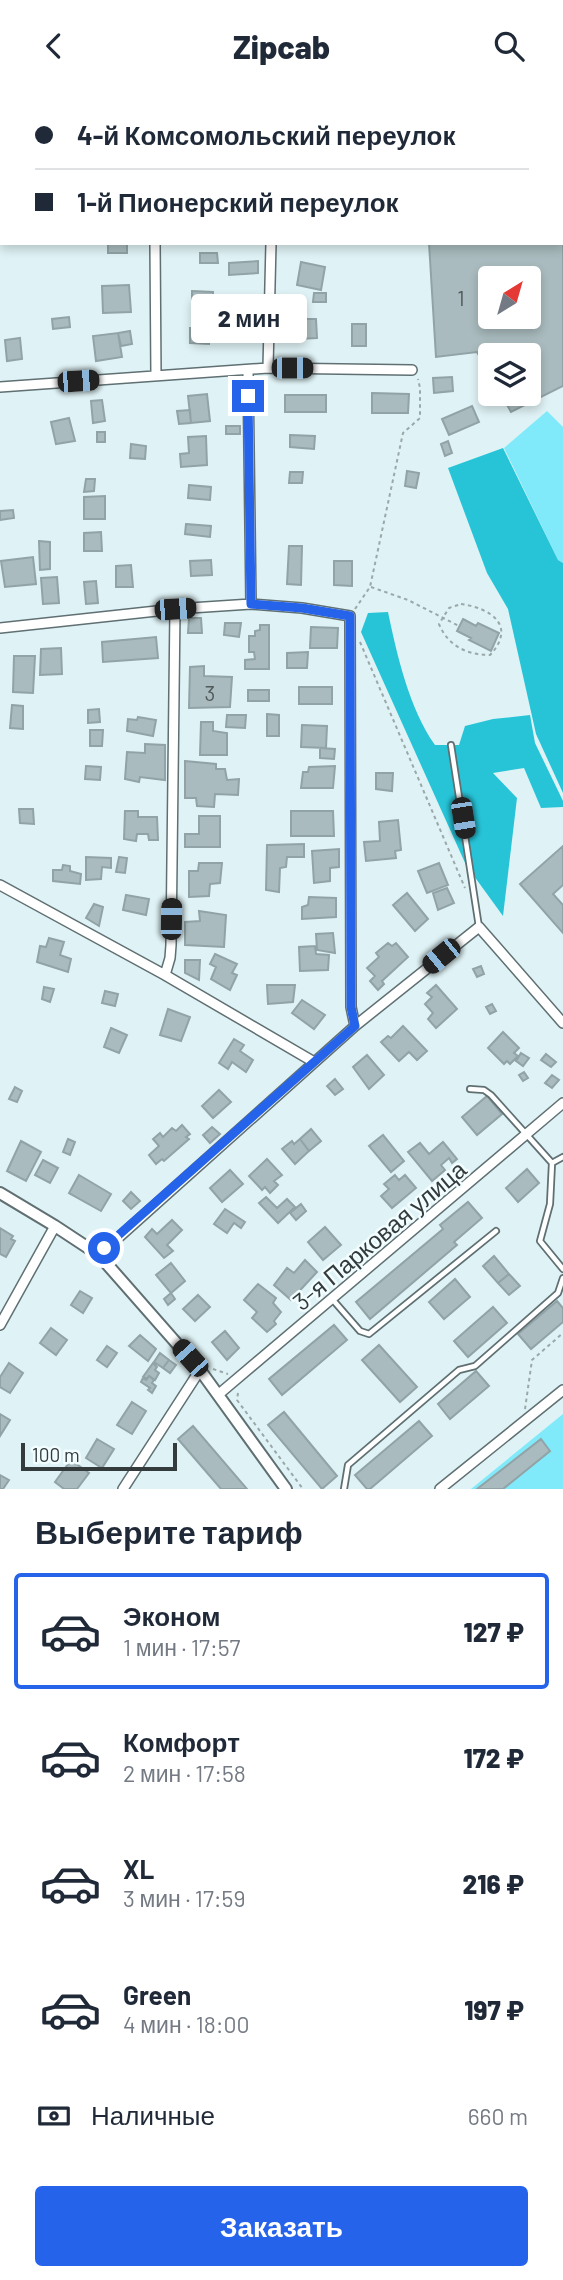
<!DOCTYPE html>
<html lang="ru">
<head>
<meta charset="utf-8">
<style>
	body { margin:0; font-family:Barlow,sans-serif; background:#f2f2f3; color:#1f2937; height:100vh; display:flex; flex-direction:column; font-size:26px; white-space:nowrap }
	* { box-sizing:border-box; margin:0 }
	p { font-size:23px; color:#747a83 }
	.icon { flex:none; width:38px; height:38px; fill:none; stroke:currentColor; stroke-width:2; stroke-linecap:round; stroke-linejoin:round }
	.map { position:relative; height:1398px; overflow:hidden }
	.panel { display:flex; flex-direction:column; background:#fff; flex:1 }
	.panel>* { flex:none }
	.hud { position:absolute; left:0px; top:0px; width:564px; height:154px; box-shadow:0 4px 10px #0003; display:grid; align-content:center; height:154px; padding:0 35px; background:#fff }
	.needle { width:46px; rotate:37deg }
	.controls { position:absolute; left:478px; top:175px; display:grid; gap:14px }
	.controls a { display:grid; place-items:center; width:63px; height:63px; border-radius:7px; background:#fff; box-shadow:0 4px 10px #0003; font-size:35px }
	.scale { position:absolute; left:21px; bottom:18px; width:156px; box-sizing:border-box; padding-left:7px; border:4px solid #343b3c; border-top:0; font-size:19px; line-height:24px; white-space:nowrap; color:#343b3c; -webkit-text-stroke:5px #f2fdff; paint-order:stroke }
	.end { position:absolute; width:32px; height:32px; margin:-16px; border:9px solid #2563eb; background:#fff; box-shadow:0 0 0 4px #fff }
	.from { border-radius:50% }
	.bubble { position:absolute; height:49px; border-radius:7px; background:#fff; box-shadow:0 4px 10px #0003; font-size:23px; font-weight:800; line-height:49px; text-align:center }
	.car { position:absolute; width:21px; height:42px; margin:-21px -10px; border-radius:9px; box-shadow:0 0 5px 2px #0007; background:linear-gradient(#222 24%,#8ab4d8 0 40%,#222 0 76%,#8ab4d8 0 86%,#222 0) }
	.hud b { display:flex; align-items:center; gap:24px; height:66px; font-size:26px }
	.hud b+b { border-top:2px solid #e0e1e3 }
	.hud i { width:18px; height:18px; background:#1f2937 }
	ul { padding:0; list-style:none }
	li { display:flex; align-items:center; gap:21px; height:116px; margin:0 14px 10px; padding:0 21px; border:4px solid transparent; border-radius:7px }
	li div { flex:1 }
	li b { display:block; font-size:26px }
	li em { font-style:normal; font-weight:800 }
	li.active { border-color:#2563eb }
	li>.icon { width:63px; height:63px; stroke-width:1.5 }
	h2 { padding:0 35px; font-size:32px; line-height:84px }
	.pay { display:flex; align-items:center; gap:18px; height:77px; padding:0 35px; font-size:26px }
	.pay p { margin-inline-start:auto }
	.action { display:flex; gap:14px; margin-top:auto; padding:14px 35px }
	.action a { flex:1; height:80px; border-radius:7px; background:#2563eb; color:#fff; font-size:28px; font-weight:800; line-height:80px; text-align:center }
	header { display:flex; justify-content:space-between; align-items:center; height:91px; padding:0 35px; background:#fff; font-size:32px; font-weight:800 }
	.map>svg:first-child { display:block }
	.green { fill:#81eafa }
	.forest { fill:#27c4d8 }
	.building { fill:#a9bbbe; stroke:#91a3a6; stroke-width:2; fill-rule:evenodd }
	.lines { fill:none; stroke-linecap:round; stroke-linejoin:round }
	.service-casing { stroke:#5f6f72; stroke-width:8 }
	.minor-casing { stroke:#5f6f72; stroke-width:12 }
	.tertiary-casing { stroke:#5f6f72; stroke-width:14 }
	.path { stroke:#9aa8aa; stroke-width:2; stroke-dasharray:3.5 3.5; stroke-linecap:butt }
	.service { stroke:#fff; stroke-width:4.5 }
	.minor { stroke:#fff; stroke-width:9 }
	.tertiary { stroke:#fff; stroke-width:10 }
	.route { stroke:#2563eb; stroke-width:9 }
	.labels { text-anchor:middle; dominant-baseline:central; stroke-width:5; stroke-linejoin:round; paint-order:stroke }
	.number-label { font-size:21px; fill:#515b5c }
	.street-label { font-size:24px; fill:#343b3c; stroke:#f2fdff }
</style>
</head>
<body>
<header><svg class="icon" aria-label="back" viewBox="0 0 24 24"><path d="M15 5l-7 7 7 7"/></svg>Zipcab<svg class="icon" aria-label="search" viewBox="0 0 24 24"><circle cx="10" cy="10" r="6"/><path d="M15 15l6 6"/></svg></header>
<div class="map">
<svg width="563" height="1398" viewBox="0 0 563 1398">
	<rect width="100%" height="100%" fill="#dff2f5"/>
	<path class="green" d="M547,320L563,336V472L558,469L504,357Z
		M563,1323V1398H471Z"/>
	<path class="forest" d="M503,357L558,469L563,472V702L536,643L508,518L487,482L448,377Z
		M388,521C397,564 409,617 435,654H459L465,635L493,628L530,624L535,652L563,710V716L541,717L524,677L493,682L517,707L503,825L466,774L361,541L368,522Z"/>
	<path class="building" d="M89,0H139L88,2Z
		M563,63V295L511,321L501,303H528V264H490V284L477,261L436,266L429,152H562ZM490,187H528V226H490Z
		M108,152H127V162H108Z
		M200,162H217L218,172H200Z
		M258,170V182L229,184V172Z
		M301,171L325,176L321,199L297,194Z
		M129,194L131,221L103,222L102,195Z
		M192,200L213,201V212L192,211Z
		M314,202H326V211H313Z
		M69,226L70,236L53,238L52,228Z
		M298,228H316L317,247L298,248Z
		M352,233H366V255H352Z
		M190,237L210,238L209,253L190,252Z
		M130,240L132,253L121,255L118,242Z
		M118,242L122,266L96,270L93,245Z
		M20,247L22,268L7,270L5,249Z
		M452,286L453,300L434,302L433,287Z
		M232,301L241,302L240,315H232Z
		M372,302L409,303L408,322H372Z
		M207,303L210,330L191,332L188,305Z
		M285,304H326V321H285Z
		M102,309L105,330L93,332L91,310Z
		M472,315L479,331L449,344L442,328Z
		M190,319L191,332L179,333L177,320Z
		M69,327L75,350L56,353L51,331Z
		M226,335H240V343H226Z
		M97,341H105V351H97Z
		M290,344L315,345L314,358L290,356Z
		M206,345L207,374L181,376L180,363L189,362L188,346Z
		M448,350L452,362L445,365L441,353Z
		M131,353L146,355L145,368L130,367Z
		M407,380L419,382L416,397L405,395Z
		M290,381H303L302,392H289Z
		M86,388H95L94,400L84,401Z
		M189,394L211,396L210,409L188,407Z
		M105,405V428H84V406Z
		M13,419L14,427L0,429V420Z
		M186,433L211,435L210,446L185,443Z
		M101,441L102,460H84V442Z
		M39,450L50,451V478L40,479Z
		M289,455H302L301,494L287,493Z
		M33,466L36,493L5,496L1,470Z
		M211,469L212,484L191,485L190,470Z
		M334,470H352V495L334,494Z
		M131,474L133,496H116V475Z
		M57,486L59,512L43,513L41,487Z
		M96,490L98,512L86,513L84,491Z
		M189,527H201L202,542H188Z
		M463,528L476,535L478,532L499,542L491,560L469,549L471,547L457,540Z
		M225,532H241L239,546L224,544Z
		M260,534H269V578H245V569L255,568L254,561H249V545H255V540L260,539Z
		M311,536L338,537L337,557H310Z
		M156,546L158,567L103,571L102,551Z
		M61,557L62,583L40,584L41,558Z
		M308,561L307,577H287V562Z
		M14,565H35L33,602L13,601Z
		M204,575V585L232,586L230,616L189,617L190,576Z
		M299,596H332V613H299Z
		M248,599H269V610H248Z
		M12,614L23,615V638L10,637Z
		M99,618L100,631L88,632V619Z
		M267,623L279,624V645H267Z
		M227,624H246L245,637L226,636Z
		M138,626L156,629L153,645L127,640L128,628L137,629Z
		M201,631H213V640L227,642V664H200Z
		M302,634L327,635L326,657L301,656Z
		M90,639H103L102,655H90Z
		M145,653L165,654V689L140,686L139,691L125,688L127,661L145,662Z
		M320,657L335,658L334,668L320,667Z
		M185,670L216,673V678H225L227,689L239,688L238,704L215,703L214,716L197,715L196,707H185Z
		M86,675L101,676L100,689L85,688Z
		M335,675L333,697H301L303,681H308L309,676Z
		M376,682H393L392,700L376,698Z
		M19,718H33L34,733L20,732Z
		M125,720H138V726H157L158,749H149L148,743H137L136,750L124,748Z
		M291,720H333L334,745H291Z
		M199,725H220V756H185V743H199Z
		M398,729L401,759L395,760L396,767L366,770L364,751L380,750L379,731Z
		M304,753V766H287L286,776L280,777L279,801L266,799L267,754Z
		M563,755V794L553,803L563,814V842L520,793Z
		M339,758V776L330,777V790L314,792L312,760Z
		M86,766L111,767V777L102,776L101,788L86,789Z
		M119,766L127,767L125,782L116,781Z
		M199,772H222L220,792L210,793L209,805L189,806V780H198Z
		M439,772L448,794L427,802L418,780Z
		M63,774L70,775V780L81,783L80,793L53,790V779H62Z
		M447,797L454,812L438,819L433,802Z
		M407,802L428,828L415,840L393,814Z
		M126,804L149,808L146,824L123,819Z
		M309,806L336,807V826L302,828V816L308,814Z
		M94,813L103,816L99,835L86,827Z
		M199,820L226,824L224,856L185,854V831L200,830Z
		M333,842L335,862L317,859L316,843Z
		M49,847L64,851L60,864L71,868L68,881L37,871L40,855L46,856Z
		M388,852L392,855L396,852L408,866L382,890L384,893L378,899L370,890L375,885L367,877L379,866L376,862Z
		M315,855L316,863L329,864L328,879L300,880L299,856Z
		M215,863L237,873L232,882L237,884L230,899L211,888L216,876L210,873Z
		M185,869H200L199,889L185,882Z
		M481,875L484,883L477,886L473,878Z
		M267,894H295L293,911L268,913Z
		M436,894L457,918L436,937L428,928L433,922L425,913L432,906L427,902Z
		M44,896L54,898L50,911L42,908Z
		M105,900L118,903L115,915L102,912Z
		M302,909L325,924L314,938L292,922Z
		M492,913L496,920L490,923L486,916Z
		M168,918L190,926L181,950L160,944Z
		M403,935L427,960L417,969L409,961L399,970L381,951L388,945L391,947Z
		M111,937L127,944L119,962L104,956Z
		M503,941L519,957L514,962L518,965L510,973L507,970L504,973L488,957Z
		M234,948L244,954L240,960L253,969L246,981L232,971L228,978L219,972Z
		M521,962L529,967L523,975L516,970Z
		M546,963L556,971L551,976L541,969Z
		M367,964L384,984L369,998L353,976Z
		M524,981L528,987L523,990L519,984Z
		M552,984L559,989L552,997L545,992Z
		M335,988L343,998L335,1004L327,995Z
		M15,996L22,1000L17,1011L9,1008Z
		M219,999L231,1011L213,1027L202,1015Z
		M487,1005L502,1023L477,1044L462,1026Z
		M182,1034L190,1043L186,1046L189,1048L164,1070L162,1068L156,1073L149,1064L159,1055L153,1048L160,1042L163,1046L172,1037L176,1040Z
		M212,1036L220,1043L210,1052L203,1044Z
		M311,1038L321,1050L309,1060L300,1048Z
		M383,1044L404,1070L391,1081L369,1055Z
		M68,1048L75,1051L70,1064L63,1061Z
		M300,1048L309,1060L295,1073L282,1058L292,1050L294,1053Z
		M21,1050L41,1061L26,1090L7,1080Z
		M443,1051L457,1068L452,1072L449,1067L441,1074L445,1079L432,1090L408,1061L420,1052L429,1063Z
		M267,1068L282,1084L274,1090L278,1094L270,1102L265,1096L262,1099L249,1085Z
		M43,1069L58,1077L50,1092L35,1084Z
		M527,1078L539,1092L518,1111L506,1097Z
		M230,1079L243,1093L222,1111L210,1097Z
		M79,1084L111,1103L101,1120L69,1102Z
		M395,1084L399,1089L405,1084L416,1097L392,1117L381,1105L389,1098L384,1093Z
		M131,1101L140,1110L131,1118L123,1110Z
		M266,1106L277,1117L287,1108L295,1116L278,1132L259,1112Z
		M468,1111L482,1127L454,1151L457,1154L370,1228L356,1211L443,1138L440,1134Z
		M301,1113L306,1120L296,1129L290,1122Z
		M225,1118L245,1131L241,1137L234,1132L227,1142L214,1133Z
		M172,1129L182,1139L167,1154L173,1160L164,1167L145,1146L152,1138L157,1143Z
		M325,1136L341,1154L323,1169L308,1151Z
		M0,1137L13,1145L11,1148L15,1150L6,1166L0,1163Z
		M494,1165L509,1183L498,1192L483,1175Z
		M305,1169L317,1181L291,1209L274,1194L287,1177L294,1182Z
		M171,1172L185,1190L171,1202L156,1184Z
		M509,1183L520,1195L509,1204L498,1192Z
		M455,1188L470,1206L444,1228L429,1211Z
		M258,1193L276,1207L273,1212L281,1221L274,1230L276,1233L267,1241L252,1227L257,1221L244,1209Z
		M80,1200L92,1207L83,1222L71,1214Z
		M171,1202L175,1208L168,1214L164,1208Z
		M198,1204L210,1216L195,1230L183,1218Z
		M557,1210L563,1217V1231L531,1258L518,1243Z
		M493,1216L507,1232L468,1266L454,1250Z
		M334,1234L347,1249L282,1304L269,1288Z
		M51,1237L67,1249L56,1264L40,1252Z
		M225,1240L239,1257L227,1269L212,1251Z
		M140,1244L156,1258L148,1270L129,1255Z
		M379,1254L417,1296L400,1311L362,1269Z
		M107,1255L117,1262L107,1276L97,1269Z
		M160,1262L169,1269L163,1277L154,1271Z
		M169,1269L176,1274L170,1282L163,1277Z
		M9,1272L23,1282L10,1302L0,1296V1286Z
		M153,1272L157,1276L155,1279L159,1282L155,1289L149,1285L147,1288L143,1286Z
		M476,1280L489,1295L450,1328L438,1313Z
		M149,1285L154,1289L152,1292L156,1295L152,1302L148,1299L150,1297L141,1291L143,1287L146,1289Z
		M132,1311L146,1320L132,1343L117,1334Z
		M284,1321L337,1385L322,1398L268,1334Z
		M0,1323L10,1329L0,1345Z
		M419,1330L432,1345L370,1398H367L355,1384Z
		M193,1335L247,1398H221L178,1348Z
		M97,1348L114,1358L102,1377L86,1367Z
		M541,1348L550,1360L503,1398H477Z
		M71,1369L89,1382L77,1398H64L55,1391Z
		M0,1384L9,1389L3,1398H0Z"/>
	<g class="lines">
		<defs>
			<path id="service" d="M32,0L34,2
				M451,0L452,2
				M221,2L236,0
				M451,654L479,836
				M470,998L484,999L491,1004L552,1072L563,1066
				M552,1072L550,1113L540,1150L563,1178
				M333,1209L360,1240L369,1243L496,1140
				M344,1398L348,1374L459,1279L475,1275L558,1202L563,1187"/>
			<path id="minor" d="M155,152L156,285
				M268,277L271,152
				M248,279L251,513
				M0,296L268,277L412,279
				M0,537L175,518L251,513L302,517L350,525L351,916L355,935
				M0,794L165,884L314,971
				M165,884L170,867L171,854L175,518
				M99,1164L355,935L479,836L563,932
				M0,1234L55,1135
				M219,1303L563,1012
				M123,1398L200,1279
				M440,1398L563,1299"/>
			<path id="tertiary" d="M0,1102L55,1135L99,1164L200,1279L286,1398"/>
		</defs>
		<use href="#service" class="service-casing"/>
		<use href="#minor" class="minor-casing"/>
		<use href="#tertiary" class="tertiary-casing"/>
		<path class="path" d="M0,51H2
			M562,58L563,56
			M371,496L408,509L459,535
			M461,513C491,517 517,535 490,564C467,564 448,555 439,533L449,517Z
			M355,518L370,496L403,342L420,327V297L418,288
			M360,551L465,797
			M213,1278L228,1283
			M238,1302L237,1309L303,1398
			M525,1318L532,1269L563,1242"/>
		<use href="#service" class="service"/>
		<use href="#minor" class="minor"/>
		<use href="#tertiary" class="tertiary"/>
	</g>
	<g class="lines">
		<path class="route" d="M104,1157L355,935L351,916L350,525L302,517L251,513L248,305"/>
	</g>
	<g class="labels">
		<g class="number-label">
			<text x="461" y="206">1</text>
			<text x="210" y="601">3</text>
		</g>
		<g class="street-label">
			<text transform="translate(379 1144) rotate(-40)">3-я Парковая улица</text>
		</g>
	</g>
</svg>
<div class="controls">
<a><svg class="needle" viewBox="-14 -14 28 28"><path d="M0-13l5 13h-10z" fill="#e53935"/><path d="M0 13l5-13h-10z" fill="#747a83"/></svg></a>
<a><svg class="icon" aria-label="layers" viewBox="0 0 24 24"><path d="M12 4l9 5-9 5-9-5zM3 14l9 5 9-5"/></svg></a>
</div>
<div class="scale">100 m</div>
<i class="end from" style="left:104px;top:1157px"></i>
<i class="end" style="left:248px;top:305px"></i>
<div class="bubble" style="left:191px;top:203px;width:116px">2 мин</div>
<i class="car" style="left:292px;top:277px;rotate:90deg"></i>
<i class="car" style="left:78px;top:290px;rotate:86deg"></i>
<i class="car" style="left:175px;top:518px;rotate:86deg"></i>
<i class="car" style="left:463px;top:727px;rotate:171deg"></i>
<i class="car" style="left:171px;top:828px;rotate:1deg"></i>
<i class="car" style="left:441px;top:865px;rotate:231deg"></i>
<i class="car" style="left:190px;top:1267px;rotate:318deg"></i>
<div class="hud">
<b><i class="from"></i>4-й Комсомольский переулок</b>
<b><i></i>1-й Пионерский переулок</b>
</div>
</div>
<section class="panel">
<h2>Выберите тариф</h2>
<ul>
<li class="active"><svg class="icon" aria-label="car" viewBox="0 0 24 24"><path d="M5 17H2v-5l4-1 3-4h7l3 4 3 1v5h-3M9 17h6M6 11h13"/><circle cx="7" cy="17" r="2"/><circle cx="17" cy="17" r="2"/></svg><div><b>Эконом</b><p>1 мин · 17:57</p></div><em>127 ₽</em></li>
<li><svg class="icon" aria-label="car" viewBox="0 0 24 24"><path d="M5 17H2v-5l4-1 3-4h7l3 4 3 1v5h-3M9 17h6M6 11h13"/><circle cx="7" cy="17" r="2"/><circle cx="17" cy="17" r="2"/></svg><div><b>Комфорт</b><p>2 мин · 17:58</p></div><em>172 ₽</em></li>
<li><svg class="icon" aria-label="car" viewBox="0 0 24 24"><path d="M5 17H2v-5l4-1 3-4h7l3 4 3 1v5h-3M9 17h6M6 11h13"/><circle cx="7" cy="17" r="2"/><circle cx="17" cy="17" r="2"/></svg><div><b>XL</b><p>3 мин · 17:59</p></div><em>216 ₽</em></li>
<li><svg class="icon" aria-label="car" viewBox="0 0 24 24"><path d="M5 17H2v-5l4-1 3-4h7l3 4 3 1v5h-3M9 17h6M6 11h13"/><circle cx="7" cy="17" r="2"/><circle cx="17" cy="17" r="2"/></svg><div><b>Green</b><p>4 мин · 18:00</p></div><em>197 ₽</em></li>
</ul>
<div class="pay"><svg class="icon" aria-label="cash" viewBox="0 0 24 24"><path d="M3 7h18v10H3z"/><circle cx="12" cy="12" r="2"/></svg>Наличные<p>660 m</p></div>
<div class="action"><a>Заказать</a></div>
</section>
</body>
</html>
